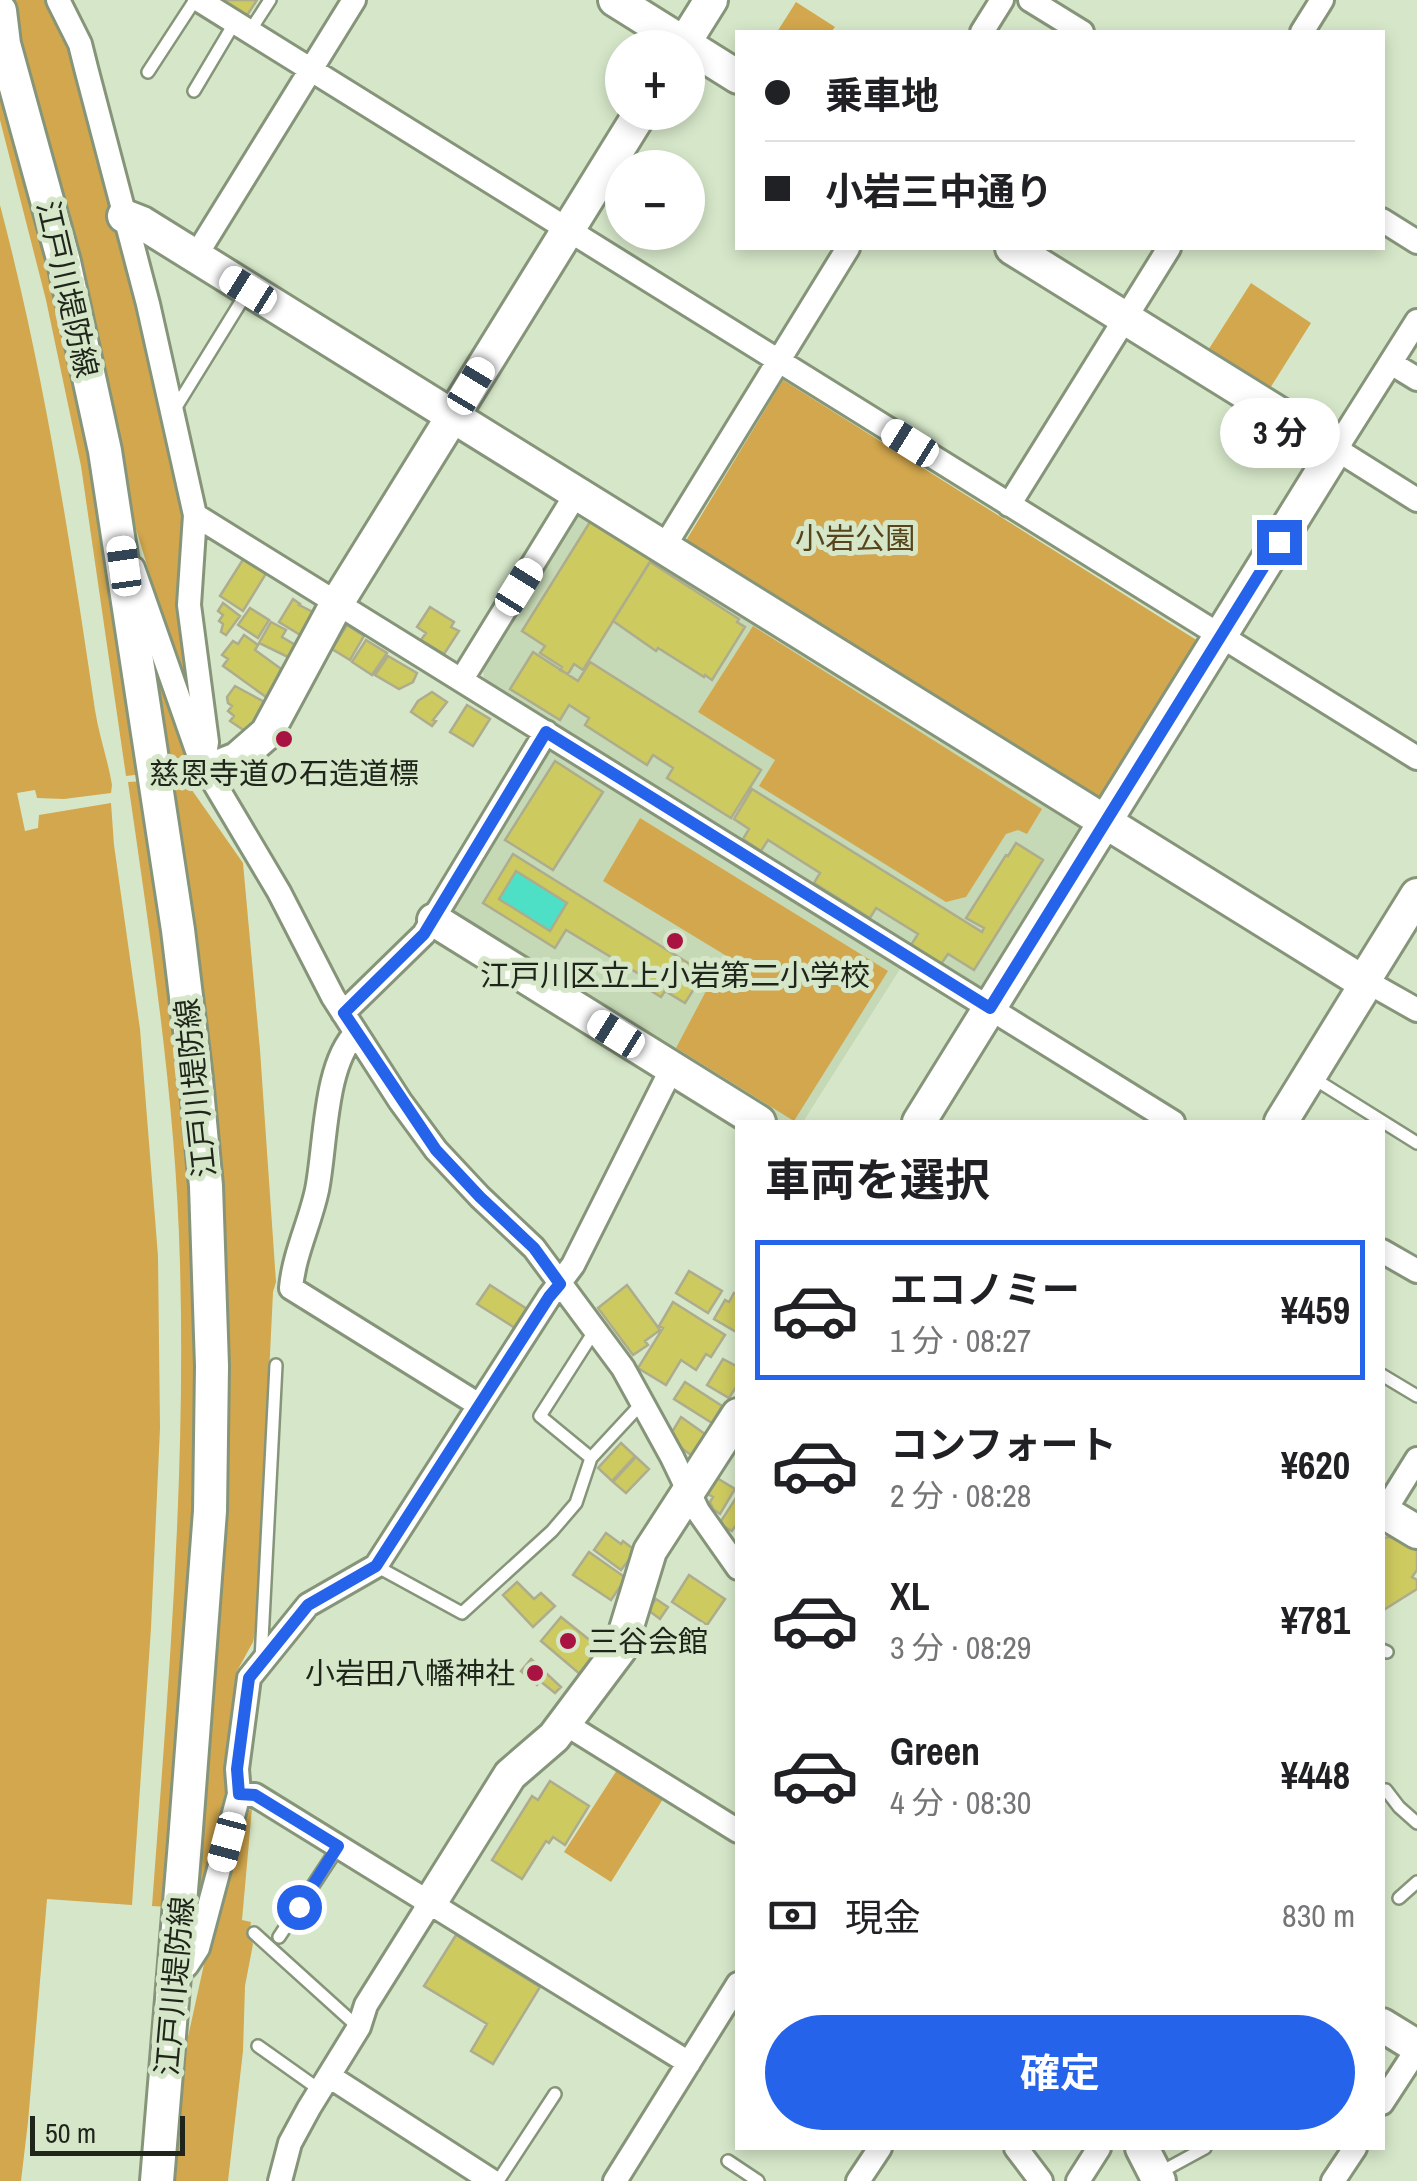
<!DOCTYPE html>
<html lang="ja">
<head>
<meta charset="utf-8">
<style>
	body { margin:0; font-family:"Archivo Narrow","Noto Sans JP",sans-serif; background:#f2f2f2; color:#202124; height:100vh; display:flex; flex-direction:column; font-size:38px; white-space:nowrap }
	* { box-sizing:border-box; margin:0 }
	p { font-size:32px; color:#757577 }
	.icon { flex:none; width:55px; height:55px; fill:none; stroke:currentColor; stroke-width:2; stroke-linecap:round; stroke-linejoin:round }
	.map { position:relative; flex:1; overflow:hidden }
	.drawer { position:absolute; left:735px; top:1120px; width:650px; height:1030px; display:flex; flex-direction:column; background:#fff; border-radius:0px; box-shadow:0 5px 15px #0003 }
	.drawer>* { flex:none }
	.hud { position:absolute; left:735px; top:30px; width:650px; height:220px; border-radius:0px; box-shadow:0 5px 15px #0003; display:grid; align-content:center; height:220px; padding:0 30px; background:#fff }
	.buttons { position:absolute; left:605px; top:30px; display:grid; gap:20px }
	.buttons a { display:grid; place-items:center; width:100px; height:100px; border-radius:50%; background:#fff; box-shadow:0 5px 15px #0003; font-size:50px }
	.scale { position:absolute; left:30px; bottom:25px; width:155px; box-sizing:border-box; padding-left:10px; border:5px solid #1f251a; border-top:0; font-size:28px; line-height:35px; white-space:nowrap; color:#1f251a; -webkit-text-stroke:8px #d6e7c9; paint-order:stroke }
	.end { position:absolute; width:45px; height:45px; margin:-22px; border:12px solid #2563eb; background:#fff; box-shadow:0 0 0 5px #fff }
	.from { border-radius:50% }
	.bubble { position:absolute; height:70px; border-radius:35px; background:#fff; box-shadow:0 5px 15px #0003; font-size:32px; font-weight:700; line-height:70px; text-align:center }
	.car { position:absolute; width:30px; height:60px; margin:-30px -15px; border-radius:12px; box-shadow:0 0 8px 2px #0007; background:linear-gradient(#fff 24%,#345 0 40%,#fff 0 76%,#345 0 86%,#fff 0) }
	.hud b { display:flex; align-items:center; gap:35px; height:95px; font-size:38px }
	.hud b+b { border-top:2px solid #e0e0e0 }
	.hud i { width:25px; height:25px; background:#202124 }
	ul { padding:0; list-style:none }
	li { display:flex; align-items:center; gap:30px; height:140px; margin:0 20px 15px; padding:0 10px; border:5px solid transparent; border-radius:0px }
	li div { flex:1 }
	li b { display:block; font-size:38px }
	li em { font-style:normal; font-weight:700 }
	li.active { border-color:#2563eb }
	li>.icon { width:90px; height:90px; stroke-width:1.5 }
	h2 { padding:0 30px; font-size:45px; line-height:120px }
	.pay { display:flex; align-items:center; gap:25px; height:110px; padding:0 30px; font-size:38px }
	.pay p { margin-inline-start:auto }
	.cta { display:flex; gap:20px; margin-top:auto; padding:20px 30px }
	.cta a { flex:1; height:115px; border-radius:60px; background:#2563eb; color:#fff; font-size:40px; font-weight:700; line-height:115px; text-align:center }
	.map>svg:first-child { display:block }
	.built { fill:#c6d9b6 }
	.green { fill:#d2a74d }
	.water { fill:#4ee0c6 }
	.building { fill:#cdca5f; stroke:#adad8d; stroke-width:2.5; fill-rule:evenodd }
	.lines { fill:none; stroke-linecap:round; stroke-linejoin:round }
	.lane-casing { stroke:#869579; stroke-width:16 }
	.street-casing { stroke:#869579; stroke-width:28 }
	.secondary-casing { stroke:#869579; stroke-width:38 }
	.lane { stroke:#fff; stroke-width:11 }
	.street { stroke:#fff; stroke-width:22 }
	.secondary { stroke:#fff; stroke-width:32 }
	.route { stroke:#2563eb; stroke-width:12 }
	.poi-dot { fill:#a91341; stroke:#d6e7c9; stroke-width:4 }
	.labels { text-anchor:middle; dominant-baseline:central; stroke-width:10; stroke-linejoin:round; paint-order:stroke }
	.street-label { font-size:30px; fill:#1f251a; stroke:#d6e7c9 }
	.park-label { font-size:30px; fill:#57441a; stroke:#d6e7c9 }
	.poi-label { font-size:30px; fill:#1f251a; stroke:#d6e7c9 }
</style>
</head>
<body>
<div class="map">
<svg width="1417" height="2181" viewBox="0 0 1417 2181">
	<rect width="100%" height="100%" fill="#d6e7c9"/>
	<path class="built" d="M585,513L1082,825L1084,836L988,987L981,991L484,681L483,668L575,517Z
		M551,747L902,966L803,1122H779L449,915Z"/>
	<path class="green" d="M13,0H51L72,44L117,210L184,505L199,737L123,486L23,62Z
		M796,2L835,27L831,32H777Z
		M0,69L74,351L143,774L126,776L81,466L46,300L0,120Z
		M0,205C44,372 70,540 95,710C99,736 108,760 112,785L111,793L64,799L37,798L35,790L17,793L25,831L38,828L39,815L111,803L114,845L140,1029L158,1256L160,1428L151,1628L132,1905L47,1899L28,2122L21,2181H0Z
		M1251,283L1311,323L1267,393L1205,355Z
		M783,380L1198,641L1099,804L684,544Z
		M143,621L189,763L187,783L243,863L260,1050L276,1282L273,1292L257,1624L253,1642L237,1671L225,1793L195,1909L221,1533Z
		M753,626L1042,809L1027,834L1018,830L1006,834L966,897L946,902L759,786L775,760L698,712Z
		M144,781L177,1018L197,1275L194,1536L168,1907L152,1906C168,1692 186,1478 180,1264C176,1102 151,942 128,782Z
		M640,818L888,971L794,1121L676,1048L725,955L603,881Z
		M617,1770L663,1799L611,1882L564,1852Z
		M252,1808L242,1920L251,1922L249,1935L253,1944L245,1986L243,2051L228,2181H167L177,2087L206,1955L244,1815Z"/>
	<path class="water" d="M516,871L567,903L550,931L499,899Z"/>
	<path class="building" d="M226,0H257L246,17L224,3Z
		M590,522L651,560L583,670L574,664L568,674L560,670L562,667L540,653L545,646L522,631Z
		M244,558L267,572L243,611L220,596Z
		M650,562L739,619L737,622L745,627L712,680L705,675L704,677L658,648L656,651L613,621Z
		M293,599L300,604L299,605L315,613L302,636L279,622Z
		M223,603L240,616L226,635L221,632L223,624L219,621L223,615L218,611Z
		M430,607L454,622L451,627L459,631L444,654L421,640L426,633L417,627Z
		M250,608L269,620L258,638L238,625Z
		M271,622L286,630L282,637L297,646L290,658L259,643Z
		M347,625L364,636L350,660L332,649Z
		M244,635L258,645L255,650L284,671L266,697L223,666L228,659L222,655L233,641L238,644Z
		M366,640L387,653L372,675L352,662Z
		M533,652L578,681L590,662L761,770L731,818L667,778L673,768L653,755L647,765L585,725L589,718L569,705L560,720L510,689Z
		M388,656L417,673L413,682L399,689L375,675Z
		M235,686L270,705L248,733L230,721L234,716L228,711L232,706L228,703L227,697Z
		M432,692L447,702L433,720L436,721L432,726L411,712L418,701Z
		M467,705L490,719L473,746L450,732Z
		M555,761L603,792L553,870L505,840Z
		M752,789L982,932L984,928L966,918L1006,855L1008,856L1016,843L1043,860L974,970L948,954L941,964L911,945L918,934L876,908L870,918L814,883L820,873L768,840L761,851L743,839L749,829L734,819Z
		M513,854L704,973L685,1003L665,991L661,997L640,984L644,977L566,930L555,948L483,903ZM516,871L567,903L550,931L499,899Z
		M689,1271L722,1291L708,1313L676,1293Z
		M490,1285L527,1309L515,1328L477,1304Z
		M627,1285L660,1330L645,1341L648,1345L633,1355L598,1308Z
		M734,1293L738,1294V1333L714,1319L725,1300L729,1302Z
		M673,1302L725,1335L711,1357L706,1354L696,1370L681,1360L666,1385L638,1368L663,1328L659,1326Z
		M723,1359L738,1367V1384L729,1398L707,1385Z
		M685,1382L722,1406L712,1423L674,1399Z
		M681,1417L705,1434L691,1455L680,1447L672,1432Z
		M621,1443L635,1456L612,1481L598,1468Z
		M636,1457L649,1469L626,1493L613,1482Z
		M717,1478L735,1489L720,1514L713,1509L710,1502L713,1497L708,1494Z
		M738,1495V1522L732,1531L719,1524Z
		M606,1533L621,1544L623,1541L636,1551L621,1570L594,1550Z
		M1396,1536L1417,1549V1570L1412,1577L1417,1580V1589L1382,1611V1540L1384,1538Z
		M589,1552L626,1578L611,1600L573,1575Z
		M689,1575L725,1599L707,1625L672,1602Z
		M517,1582L534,1599L541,1593L555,1606L533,1627L503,1595Z
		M656,1599L668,1607L660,1619L648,1610Z
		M561,1617L602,1650L581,1675L541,1641Z
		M493,1658L503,1666L494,1680L483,1672Z
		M531,1659L561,1687L555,1693L540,1681L537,1685L521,1671Z
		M550,1781L589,1806L565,1845L553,1837L549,1843L546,1841L522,1879L492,1860L532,1796L538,1800Z
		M456,1935L540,1987L493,2064L471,2051L487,2024L424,1986Z"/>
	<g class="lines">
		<defs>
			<path id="lane" d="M250,31L270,0
				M148,72L195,0
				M194,91L235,22
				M173,412L247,292
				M1313,1078L1417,1143
				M1382,1375L1417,1396
				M591,1458L540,1416L595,1330
				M376,1566L462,1613L552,1531L576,1503L591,1458L642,1403
				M1382,1650L1387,1652
				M261,1660L276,1365
				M1386,1790L1399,1807L1417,1823
				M1399,1898L1417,1882
				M254,1933L358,2027
				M279,1937L339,1846
				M258,2046L320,2090
				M728,2161L758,2181
				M1159,2173L1205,2148
				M498,2181L555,2094"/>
			<path id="street" d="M58,0L80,44L86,68L148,304L195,515L1173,1122
				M199,0L1417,758
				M1030,0L1082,32
				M982,32L1002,0
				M1302,32L1322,0
				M1382,220L1417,242
				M195,257L354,0
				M1417,321L1336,449L1417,500
				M1391,363L1417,379
				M1009,505L1169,248
				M195,515L189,605L207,742L204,762
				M664,547L848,248
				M133,568L200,759L279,892L333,997L400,1101L436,1150L480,1197L534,1248L623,1368L672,1457L698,1511L738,1568
				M462,679L576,494
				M1364,980L1417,1010
				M343,1013L424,934L546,732
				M356,1033C324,1065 326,1145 317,1190C310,1223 294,1254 291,1288L479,1405
				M1382,1251L1417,1271
				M1384,1512L1417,1459
				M564,1723L738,1831
				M239,1794L237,1769L249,1678L308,1605L376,1566L549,1297L573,1265L672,1068
				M173,1979L187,1965L198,1948L239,1794L255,1795L689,2063
				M329,2076L492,2181
				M1382,2103L1412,2057L1417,2044
				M1016,2148L1041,2181
				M280,2181L290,2143L309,2108L359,2027L366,2005L430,1903
				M615,2181L738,1984
				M858,2181L880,2148
				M1078,2181L1099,2148
				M1333,2181L1355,2148"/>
			<path id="secondary" d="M615,0L738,77
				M0,11L4,44L64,262L105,451L178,930L196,1079L206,1186L212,1366L210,1511L185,1842L157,2181
				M681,48L711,0
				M124,216L142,223L1363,982
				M207,771L237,759L267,733L337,603L641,112
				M434,920L759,1122
				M919,1122L1336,449L1012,248
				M1281,1122L1366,984L1363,982L1417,895
				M1382,1511L1417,1532
				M430,1903L510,1775L554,1737L620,1649L650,1551L738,1415
				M1382,2025L1416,2046
				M1142,2148L1159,2181"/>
		</defs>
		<use href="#lane" class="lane-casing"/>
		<use href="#street" class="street-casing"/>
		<use href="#secondary" class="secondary-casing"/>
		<use href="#lane" class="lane"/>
		<use href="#street" class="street"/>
		<use href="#secondary" class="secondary"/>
	</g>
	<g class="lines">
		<path class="route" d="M299,1907L338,1846L255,1795L239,1794L237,1769L249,1678L308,1605L376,1566L549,1297L560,1284L534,1248L480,1197L436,1150L344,1013L424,934L546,732L990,1008L1279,542"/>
	</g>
	<g class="poi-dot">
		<circle cx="284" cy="739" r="10"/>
		<circle cx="675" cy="941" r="10"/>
		<circle cx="568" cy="1641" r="10"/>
		<circle cx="535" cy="1673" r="10"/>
	</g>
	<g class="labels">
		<g class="street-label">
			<text transform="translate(68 289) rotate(77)">江戸川堤防線</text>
			<text transform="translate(195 1088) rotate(-96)">江戸川堤防線</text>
			<text transform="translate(174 1986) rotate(-85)">江戸川堤防線</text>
		</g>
		<g class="park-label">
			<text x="855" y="538">小岩公園</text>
		</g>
		<g class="poi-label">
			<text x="284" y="773">慈恩寺道の石造道標</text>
			<text x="675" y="975">江戸川区立上小岩第二小学校</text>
			<text x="588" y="1641" text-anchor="start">三谷会館</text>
			<text x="515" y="1673" text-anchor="end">小岩田八幡神社</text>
		</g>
	</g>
</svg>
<div class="buttons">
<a>+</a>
<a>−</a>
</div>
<div class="scale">50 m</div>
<i class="end from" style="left:299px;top:1907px"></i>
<i class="end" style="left:1279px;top:542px"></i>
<div class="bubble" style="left:1220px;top:398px;width:120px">3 分</div>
<i class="car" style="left:248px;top:290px;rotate:302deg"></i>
<i class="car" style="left:471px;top:386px;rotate:31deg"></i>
<i class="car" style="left:910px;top:443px;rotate:302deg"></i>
<i class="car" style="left:124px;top:566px;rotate:352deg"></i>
<i class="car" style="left:519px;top:587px;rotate:32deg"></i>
<i class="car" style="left:616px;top:1034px;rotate:302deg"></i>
<i class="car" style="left:227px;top:1842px;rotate:195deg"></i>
<div class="hud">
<b><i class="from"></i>乗車地</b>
<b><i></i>小岩三中通り</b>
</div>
<section class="drawer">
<h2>車両を選択</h2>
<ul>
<li class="active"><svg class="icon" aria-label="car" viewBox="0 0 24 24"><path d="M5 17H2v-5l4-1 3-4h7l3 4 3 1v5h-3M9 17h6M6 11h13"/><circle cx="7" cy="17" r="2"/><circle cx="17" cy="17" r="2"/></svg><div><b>エコノミー</b><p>1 分 · 08:27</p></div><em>¥459</em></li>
<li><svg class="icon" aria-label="car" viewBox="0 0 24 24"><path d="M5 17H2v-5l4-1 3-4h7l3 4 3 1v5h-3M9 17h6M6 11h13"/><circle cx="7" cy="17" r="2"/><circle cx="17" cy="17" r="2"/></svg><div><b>コンフォート</b><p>2 分 · 08:28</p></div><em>¥620</em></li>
<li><svg class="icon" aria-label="car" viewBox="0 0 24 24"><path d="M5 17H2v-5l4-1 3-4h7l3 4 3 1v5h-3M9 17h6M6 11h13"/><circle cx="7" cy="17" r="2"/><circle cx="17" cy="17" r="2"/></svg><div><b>XL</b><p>3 分 · 08:29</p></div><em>¥781</em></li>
<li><svg class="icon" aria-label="car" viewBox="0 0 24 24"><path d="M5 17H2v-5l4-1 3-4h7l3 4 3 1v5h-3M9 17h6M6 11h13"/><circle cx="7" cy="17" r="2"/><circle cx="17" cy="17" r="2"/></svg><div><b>Green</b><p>4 分 · 08:30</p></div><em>¥448</em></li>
</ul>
<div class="pay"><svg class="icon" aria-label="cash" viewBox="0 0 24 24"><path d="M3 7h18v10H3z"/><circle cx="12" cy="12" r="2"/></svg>現金<p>830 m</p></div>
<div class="cta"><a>確定</a></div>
</section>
</div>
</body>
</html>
